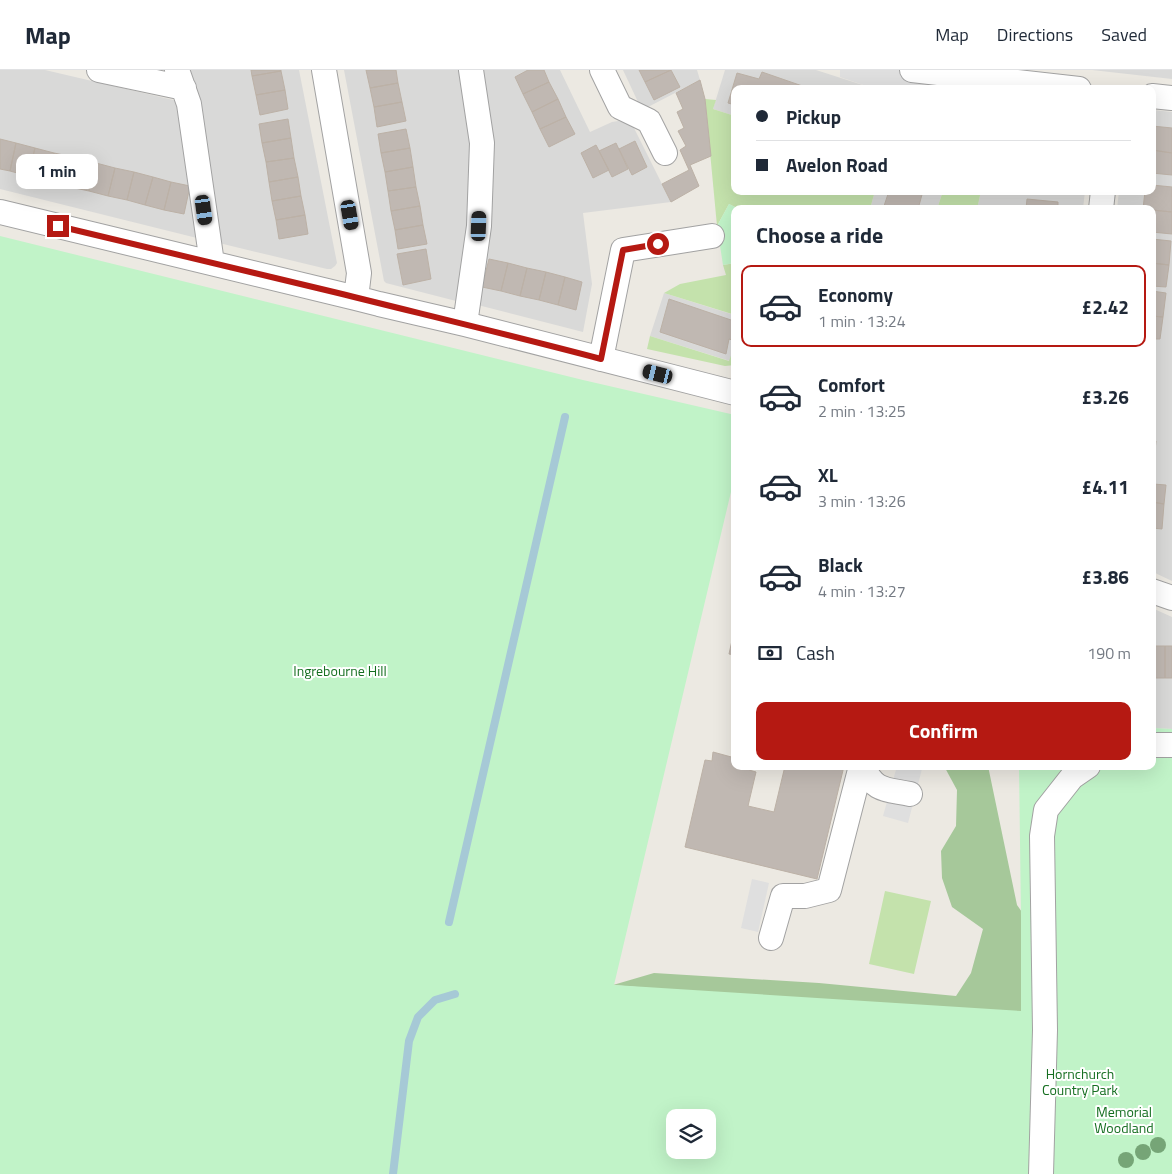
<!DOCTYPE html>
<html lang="en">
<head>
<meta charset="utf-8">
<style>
	body { margin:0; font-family:"Titillium Web",sans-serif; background:#f6f6f7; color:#1f2937; height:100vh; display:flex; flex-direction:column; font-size:19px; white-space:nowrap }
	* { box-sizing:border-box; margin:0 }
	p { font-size:16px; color:#747a83 }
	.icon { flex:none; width:28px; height:28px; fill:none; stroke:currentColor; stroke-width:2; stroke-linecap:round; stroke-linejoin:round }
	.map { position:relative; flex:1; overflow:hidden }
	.panel { position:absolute; left:731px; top:135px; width:425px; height:565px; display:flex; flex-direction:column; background:#fff; border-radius:10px; box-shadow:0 5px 20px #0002 }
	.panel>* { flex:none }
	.top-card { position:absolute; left:731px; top:15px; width:425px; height:110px; border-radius:10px; box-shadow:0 5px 20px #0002; display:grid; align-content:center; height:110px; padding:0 25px; background:#fff }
	.controls { position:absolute; left:666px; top:1039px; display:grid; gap:10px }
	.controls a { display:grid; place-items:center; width:50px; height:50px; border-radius:10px; background:#fff; box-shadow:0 5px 20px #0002; font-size:25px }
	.end { position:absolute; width:22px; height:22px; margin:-11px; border:6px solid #b51912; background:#fff; box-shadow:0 0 0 2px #fff }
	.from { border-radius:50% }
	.bubble { position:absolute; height:35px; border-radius:10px; background:#fff; box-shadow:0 5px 20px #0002; font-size:16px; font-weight:700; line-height:35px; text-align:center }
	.car { position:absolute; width:15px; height:30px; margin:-15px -8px; border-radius:6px; box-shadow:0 0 4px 1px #0007; background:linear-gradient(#222 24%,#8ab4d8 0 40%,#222 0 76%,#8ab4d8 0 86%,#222 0) }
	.top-card b { display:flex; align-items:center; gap:18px; height:48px; font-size:19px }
	.top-card b+b { border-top:1px solid #e0e1e3 }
	.top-card i { width:12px; height:12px; background:#1f2937 }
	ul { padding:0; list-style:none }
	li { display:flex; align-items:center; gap:15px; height:82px; margin:0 10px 8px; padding:0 15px; border:2px solid transparent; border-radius:10px }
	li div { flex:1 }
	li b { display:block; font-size:19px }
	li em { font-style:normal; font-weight:700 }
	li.on { border-color:#b51912 }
	li>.icon { width:45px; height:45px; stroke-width:1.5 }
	h2 { padding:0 25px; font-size:22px; line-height:60px }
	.pay { display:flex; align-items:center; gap:12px; height:55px; padding:0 25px; font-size:19px }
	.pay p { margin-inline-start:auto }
	.primary-button { display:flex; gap:10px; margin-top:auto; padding:10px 25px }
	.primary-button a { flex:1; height:58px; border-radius:10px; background:#b51912; color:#fff; font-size:20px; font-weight:700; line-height:58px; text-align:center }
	header { display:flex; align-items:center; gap:30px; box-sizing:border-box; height:70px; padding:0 25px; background:#fff; border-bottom:1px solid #e0e1e3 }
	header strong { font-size:24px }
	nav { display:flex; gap:28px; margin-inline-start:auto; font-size:18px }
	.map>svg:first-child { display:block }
	.residential { fill:#d9d9d8 }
	.grass { fill:#c4e2ac }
	.forest { fill:#a6c89a }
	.park { fill:#c1f3c8; fill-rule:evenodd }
	.parking { fill:#dfdfdf }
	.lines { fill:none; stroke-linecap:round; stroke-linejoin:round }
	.stream { stroke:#a6c9d6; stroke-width:8 }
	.building { fill:#c0b8b2; stroke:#bcb1a6 }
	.minor-casing { stroke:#a2a2a2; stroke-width:26 }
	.minor { stroke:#fff; stroke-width:24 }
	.tree { fill:#76a577 }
	.route { stroke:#b51912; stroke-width:6 }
	.labels { text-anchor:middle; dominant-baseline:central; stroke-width:4; stroke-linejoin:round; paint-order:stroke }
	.park-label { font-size:14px; fill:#156e20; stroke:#fff }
</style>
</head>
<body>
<header>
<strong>Map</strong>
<nav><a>Map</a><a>Directions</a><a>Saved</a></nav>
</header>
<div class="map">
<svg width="1172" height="1104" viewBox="0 0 1172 1104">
	<rect width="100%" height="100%" fill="#ece9e2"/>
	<path class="residential" d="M0,0H45L182,32L205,170L0,119Z
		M186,0H299L337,193L335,196L331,199H327L215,172Z
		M344,0H464L476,87L464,233L386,213L384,211Z
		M479,0H560L590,62L612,52L618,51L626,52L633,56L671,132L583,143L592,214L583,262L474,234Z
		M623,0H697L700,10L648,37H642L638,32Z
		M725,0H816L875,19H735V46L713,39Z
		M1092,0H1172V9Z
		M1153,40L1172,42V511L1153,502L1152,139H1117L1119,121H1152Z
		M875,121H943L937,139H870Z
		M981,121H1085L1083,139H977Z
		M664,223L731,244L735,233V280H733L730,291L650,266Z
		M1152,538L1172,547V659L1153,658Z"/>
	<path class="grass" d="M705,29L716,30L713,39L735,46V121H875L870,139H739L729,134L717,156Z
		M943,121H981L977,139H937Z
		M735,193V233L732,244L664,223L680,214L726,205L723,195Z
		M650,266L729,291L733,280H735V295L725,296L647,279Z
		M885,821L931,831L914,904L869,894Z"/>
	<path class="forest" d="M944,696H988L1017,835L1036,862V950L613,915L654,903L819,913L956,926L971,903L983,859L952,837L942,808L941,781L956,756L957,720Z"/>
	<path class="park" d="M729,134L739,139H735V193L723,195L717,156Z
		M0,166L583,310L735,345V405L614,915L1021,941V848L1019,696H1152L1153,658L1172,659V1104H0ZM675,1048H708V1080H675Z"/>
	<path class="parking" d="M840,0H1015L1008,19H875L840,7Z
		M897,696H913L922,699L908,753L883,746Z
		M752,809L769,813L758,862L741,858Z"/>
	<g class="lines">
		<path class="stream" d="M449,852L565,347
			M393,1104L409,971L418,947L435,930L455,924"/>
	</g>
	<path class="building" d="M251,0H281V1L252,6Z
		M366,0H396L398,13L370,18Z
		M528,0H544L549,12L523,24L515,7Z
		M639,0H671L645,12Z
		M671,0L680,17L654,30L645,12Z
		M281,1L285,20L256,25L252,6Z
		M762,2L811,19H735V35L728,33L737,3L759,9Z
		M700,10L705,29L711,86L690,95L699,116L671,132L662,114L689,100L680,80L686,76L678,61L684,58L677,42L683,39L676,23Z
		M549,12L558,29L532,42L523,24Z
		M398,13L402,32L374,37L370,18Z
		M285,20L288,39L260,45L256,25Z
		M558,29L566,47L540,59L532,42Z
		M402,32L406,51L377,57L374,37Z
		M566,47L575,64L549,77L540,59Z
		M288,49L291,68L262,73L259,54Z
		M1152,56L1172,58V83L1152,80Z
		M406,59L410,78L381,83L378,64Z
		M291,68L294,88L266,92L262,73Z
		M0,69L16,73L10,101L0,99Z
		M635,71L647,97L632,105L619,79Z
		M16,73L35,78L28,106L10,101Z
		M616,73L628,99L612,107L599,81Z
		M596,75L609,100L593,108L581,83Z
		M35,78L54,83L47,111L28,106Z
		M410,78L413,97L385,102L381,83Z
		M1152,80L1172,83V105L1152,103Z
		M54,83L73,87L66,116L47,111Z
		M77,88L96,93L89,121L70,117Z
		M294,88L298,107L269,112L266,92Z
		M96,93L115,98L108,126L89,121Z
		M413,97L416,117L388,121L385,102Z
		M115,98L134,102L127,130L108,126Z
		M134,102L153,107L145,135L127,130Z
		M153,107L171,112L164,140L145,135Z
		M298,107L301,126L272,131L269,112Z
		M171,112L190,116L184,144L164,140Z
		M1152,115L1172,117V142L1152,140V139H1143L1145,121H1152Z
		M416,117L420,136L391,141L388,121Z
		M889,121H923L918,139H883Z
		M301,126L305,145L276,150L272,131Z
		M1027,129L1058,132V139H1026Z
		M420,136L423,155L395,160L391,141Z
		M1152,140L1172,142V164L1152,162Z
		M305,145L308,164L279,169L276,150Z
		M423,155L427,174L398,179L395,160Z
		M1152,169L1171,171L1169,195L1152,193Z
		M426,179L431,209L403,215L397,184Z
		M489,189L508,193L501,221L482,217Z
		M508,193L527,198L520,226L501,221Z
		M1152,193L1169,195L1166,217L1152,216Z
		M527,198L546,202L539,230L520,226Z
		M546,202L565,207L558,235L539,230Z
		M565,207L582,212L576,240L558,235Z
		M1152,221L1166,223L1163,247L1152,246Z
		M669,229L734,251L735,247V271L729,269L726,284L660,262Z
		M1152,246L1163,247L1160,269H1152Z
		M1152,371H1156L1154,390H1152Z
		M1152,413L1153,414L1166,415L1164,434L1152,432Z
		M1152,432L1164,434L1162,459L1152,458Z
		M735,557V585L729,584Z
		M1152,576H1165V608H1152Z
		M1165,576H1172V608H1165Z
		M713,682L735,688V696H750L749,700L756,702L748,736L774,742L785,696H844L817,809L685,777L705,690L712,691Z"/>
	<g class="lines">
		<defs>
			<path id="minor" d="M99,0L184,18
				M177,0L189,34L212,193
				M324,0L359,203L356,228
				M602,0L620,37L649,51L665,83
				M912,0L1079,19
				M1152,26L1172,28
				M1101,139L1103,121
				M0,142L356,228L379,234L465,254L735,323
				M465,254L479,156L482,73L471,0
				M601,289L623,180L712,166
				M1152,521L1172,528
				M1152,675H1172
				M863,696C874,722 886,719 910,724
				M771,868L783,826H805L829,820L861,696
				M1041,1104L1045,960L1042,766L1046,740L1072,707L1088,696"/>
		</defs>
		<use href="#minor" class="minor-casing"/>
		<use href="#minor" class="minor"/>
	</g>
	<g class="tree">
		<circle cx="1158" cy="1075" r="8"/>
		<circle cx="1143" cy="1082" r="8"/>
		<circle cx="1126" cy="1090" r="8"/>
	</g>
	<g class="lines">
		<path class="route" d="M58,156L338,223C426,245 514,266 601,289L623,180L658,174"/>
	</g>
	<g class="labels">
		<g class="park-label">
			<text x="340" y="600">Ingrebourne Hill</text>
			<text x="1080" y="1003">Hornchurch<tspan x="1080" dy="16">Country Park</tspan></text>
			<text x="1124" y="1041">Memorial<tspan x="1124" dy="16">Woodland</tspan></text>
		</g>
	</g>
</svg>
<div class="controls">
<a><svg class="icon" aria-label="layers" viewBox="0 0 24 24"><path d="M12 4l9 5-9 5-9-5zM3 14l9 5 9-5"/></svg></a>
</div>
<i class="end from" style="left:658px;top:174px"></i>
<i class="end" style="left:58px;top:156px"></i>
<div class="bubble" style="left:16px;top:84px;width:82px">1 min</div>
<i class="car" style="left:204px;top:140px;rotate:172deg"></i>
<i class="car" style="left:350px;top:145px;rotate:170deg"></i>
<i class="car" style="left:479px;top:156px;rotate:2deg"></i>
<i class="car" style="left:658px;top:304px;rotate:284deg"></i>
<div class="top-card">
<b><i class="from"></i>Pickup</b>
<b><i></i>Avelon Road</b>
</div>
<section class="panel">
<h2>Choose a ride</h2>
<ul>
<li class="on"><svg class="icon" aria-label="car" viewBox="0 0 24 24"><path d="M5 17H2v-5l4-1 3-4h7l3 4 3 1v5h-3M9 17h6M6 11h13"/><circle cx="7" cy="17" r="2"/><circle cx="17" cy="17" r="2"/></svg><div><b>Economy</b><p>1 min · 13:24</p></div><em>£2.42</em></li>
<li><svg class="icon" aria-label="car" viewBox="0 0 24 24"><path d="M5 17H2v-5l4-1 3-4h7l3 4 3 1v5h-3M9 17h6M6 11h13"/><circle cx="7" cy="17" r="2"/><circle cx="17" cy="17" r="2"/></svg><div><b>Comfort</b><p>2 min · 13:25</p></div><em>£3.26</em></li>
<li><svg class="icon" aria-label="car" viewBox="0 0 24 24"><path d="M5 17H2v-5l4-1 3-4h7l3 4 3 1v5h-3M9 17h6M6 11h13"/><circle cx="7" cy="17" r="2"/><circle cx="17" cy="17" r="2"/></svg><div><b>XL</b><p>3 min · 13:26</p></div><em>£4.11</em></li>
<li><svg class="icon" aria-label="car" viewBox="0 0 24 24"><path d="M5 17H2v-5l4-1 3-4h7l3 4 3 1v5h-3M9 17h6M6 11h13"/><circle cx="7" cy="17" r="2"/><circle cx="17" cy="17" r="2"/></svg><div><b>Black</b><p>4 min · 13:27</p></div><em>£3.86</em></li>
</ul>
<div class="pay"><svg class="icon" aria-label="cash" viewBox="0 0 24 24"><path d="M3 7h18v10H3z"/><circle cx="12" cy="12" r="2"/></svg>Cash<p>190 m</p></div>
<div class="primary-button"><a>Confirm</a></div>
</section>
</div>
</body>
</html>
